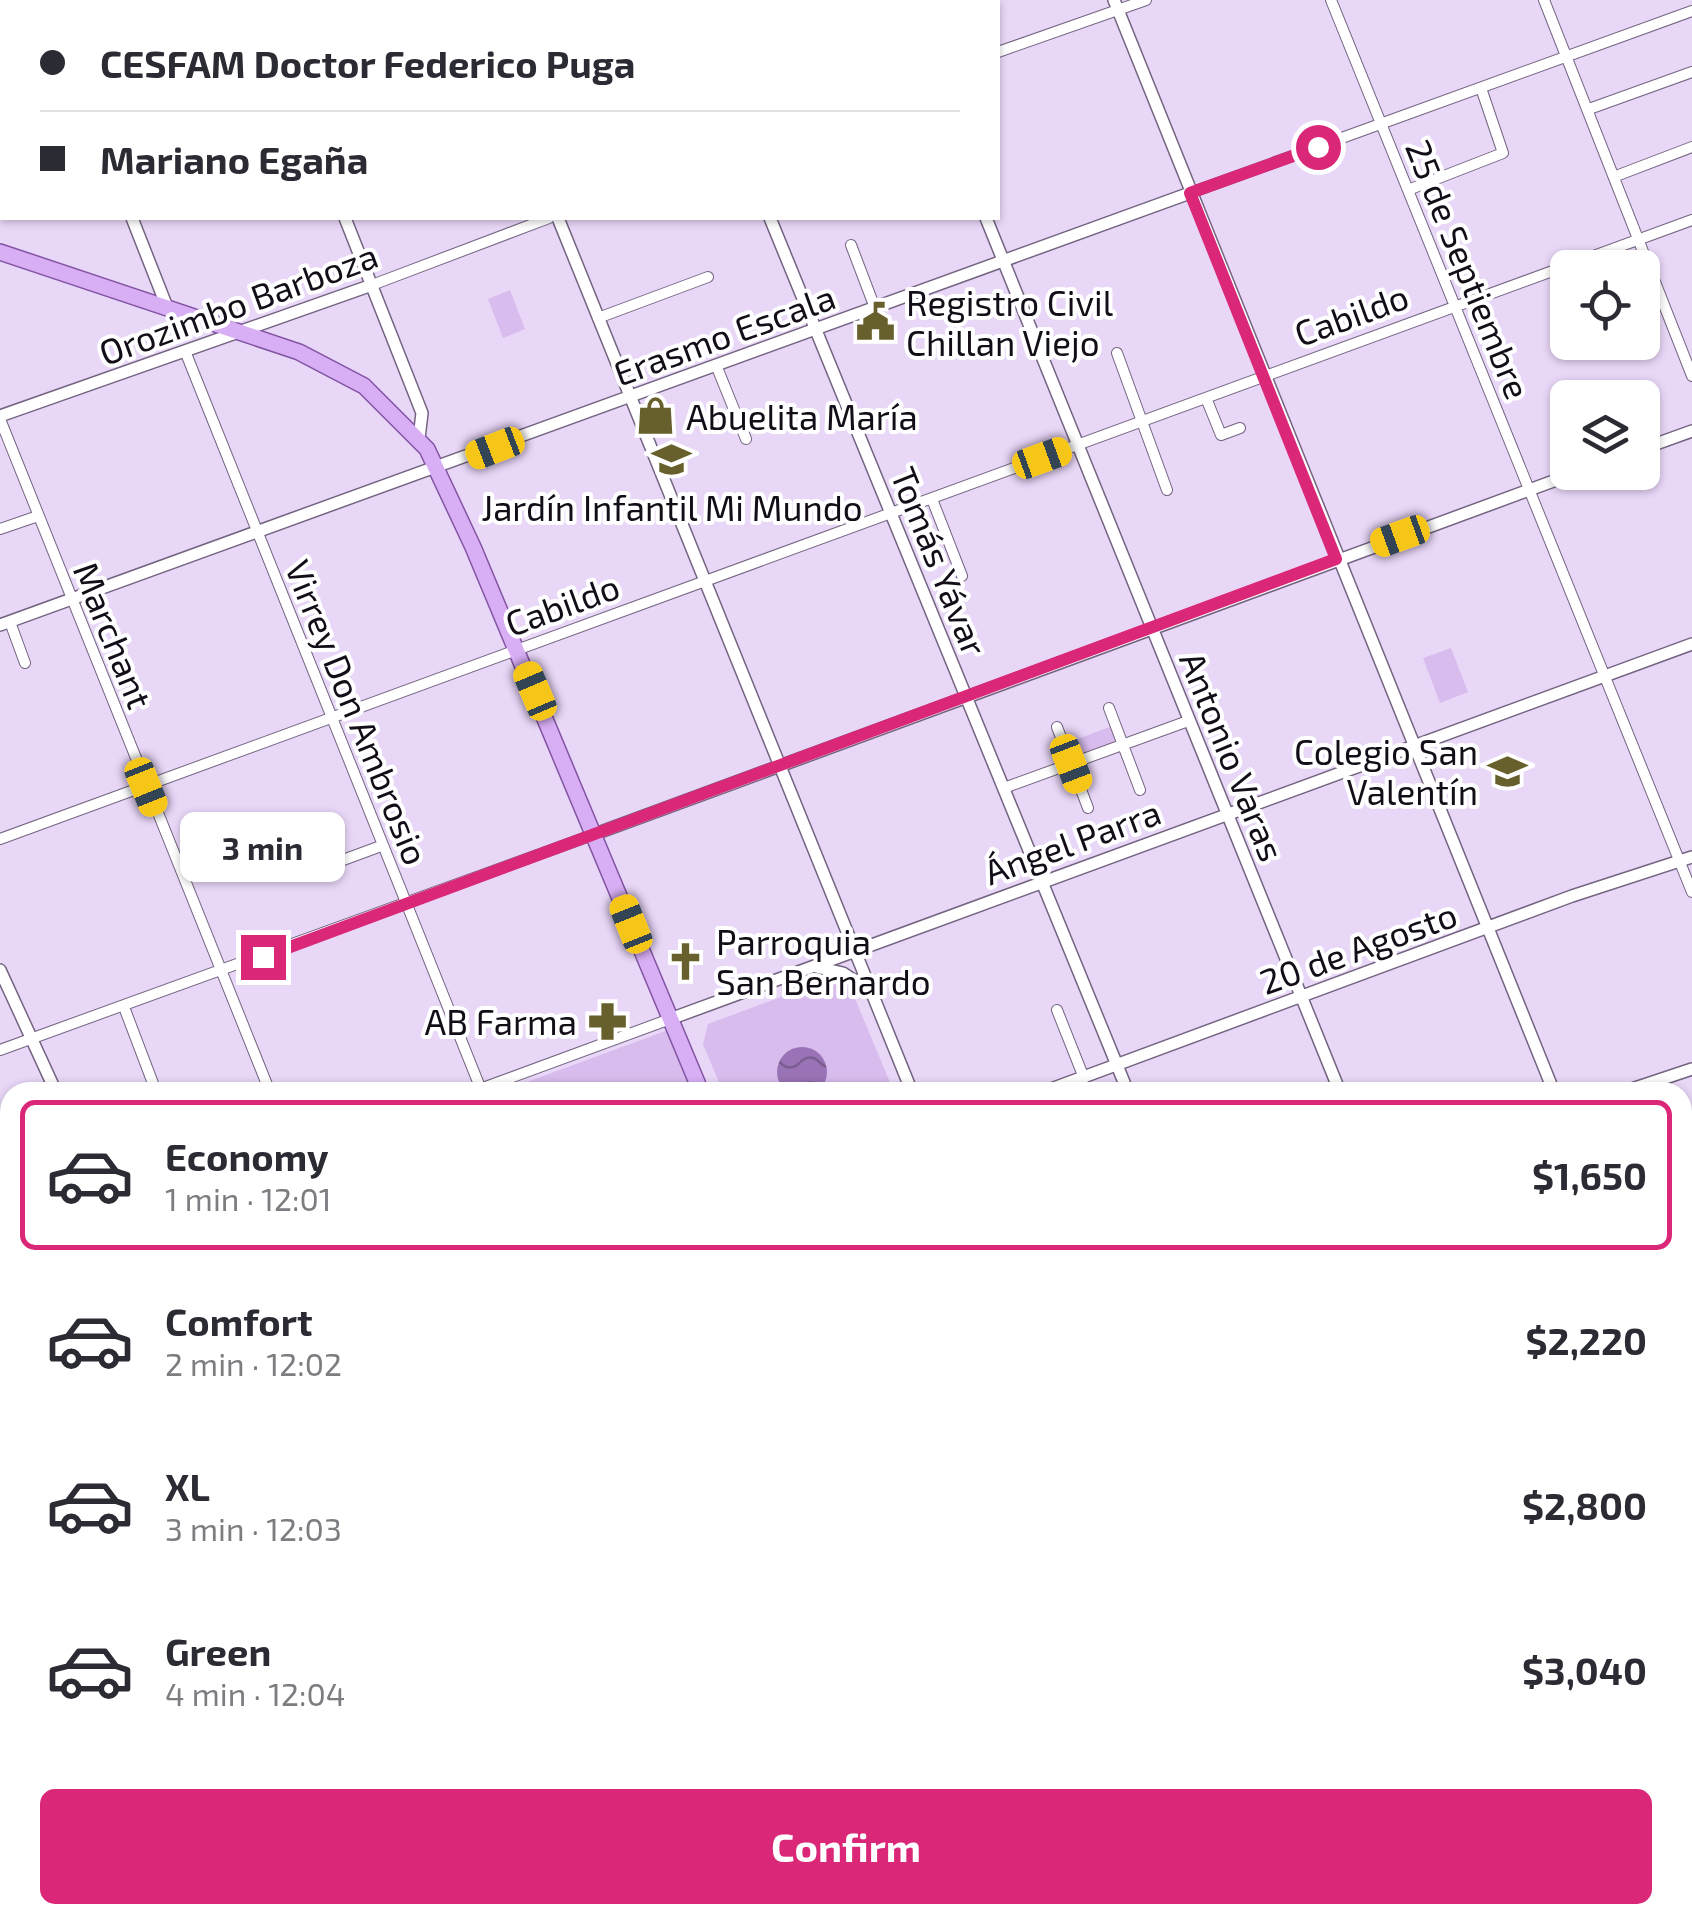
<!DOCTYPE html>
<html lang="en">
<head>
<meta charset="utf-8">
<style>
	body { margin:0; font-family:"Exo 2",sans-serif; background:#f7f7f7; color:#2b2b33; height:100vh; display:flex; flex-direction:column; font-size:38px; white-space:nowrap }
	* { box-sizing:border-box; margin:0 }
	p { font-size:32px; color:#7c7c81 }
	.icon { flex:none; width:55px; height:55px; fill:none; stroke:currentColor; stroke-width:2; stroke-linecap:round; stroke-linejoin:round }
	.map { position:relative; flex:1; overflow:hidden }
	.drawer { position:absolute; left:0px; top:1082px; width:1692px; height:842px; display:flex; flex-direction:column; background:#fff; border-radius:30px 30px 0 0; box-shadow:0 2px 8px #0004 }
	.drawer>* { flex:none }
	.top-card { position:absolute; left:0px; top:0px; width:1000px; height:220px; box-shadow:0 2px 8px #0004; display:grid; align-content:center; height:220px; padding:0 40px; background:#fff }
	.tools { position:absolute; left:1550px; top:250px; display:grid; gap:20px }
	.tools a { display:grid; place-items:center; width:110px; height:110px; border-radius:15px; background:#fff; box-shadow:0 2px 8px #0004; font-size:50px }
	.end { position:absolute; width:45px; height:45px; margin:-22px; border:12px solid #db2777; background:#fff; box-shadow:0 0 0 5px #fff }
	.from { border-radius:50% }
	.bubble { position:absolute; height:70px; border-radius:15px; background:#fff; box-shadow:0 2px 8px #0004; font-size:32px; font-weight:700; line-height:70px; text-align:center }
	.car { position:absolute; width:30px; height:60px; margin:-30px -15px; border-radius:12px; box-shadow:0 0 8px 2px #0007; background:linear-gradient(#f5c518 24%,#345 0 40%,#f5c518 0 76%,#345 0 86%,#f5c518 0) }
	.top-card b { display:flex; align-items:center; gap:35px; height:95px; font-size:38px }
	.top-card b+b { border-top:2px solid #e1e1e2 }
	.top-card i { width:25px; height:25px; background:#2b2b33 }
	ul { padding:18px 0 0; list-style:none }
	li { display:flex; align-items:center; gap:30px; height:150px; margin:0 20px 15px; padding:0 20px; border:5px solid transparent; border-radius:15px }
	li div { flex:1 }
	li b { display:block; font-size:38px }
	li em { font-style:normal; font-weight:700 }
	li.active { border-color:#db2777 }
	li>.icon { width:90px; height:90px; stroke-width:1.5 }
	.action { display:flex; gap:20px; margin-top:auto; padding:20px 40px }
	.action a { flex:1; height:115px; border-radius:15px; background:#db2777; color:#fff; font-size:40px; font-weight:700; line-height:115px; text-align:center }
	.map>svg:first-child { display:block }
	.park { fill:#d8bcee }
	.water { fill:url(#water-waves) }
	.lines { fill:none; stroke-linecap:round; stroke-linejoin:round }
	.stream { stroke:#9973b5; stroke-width:2.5 }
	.minor-casing { stroke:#746481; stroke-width:12 }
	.tertiary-casing { stroke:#746481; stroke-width:14 }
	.primary-casing { stroke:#8254a3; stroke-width:18 }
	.minor { stroke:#fff; stroke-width:10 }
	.tertiary { stroke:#fff; stroke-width:11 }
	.primary { stroke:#d8aff5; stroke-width:15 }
	.route { stroke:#db2777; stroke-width:12 }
	.labels { text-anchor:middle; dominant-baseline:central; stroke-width:8; stroke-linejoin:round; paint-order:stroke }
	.street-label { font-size:35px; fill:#130d18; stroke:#fff }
	.poi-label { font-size:35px; fill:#130d18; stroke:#fff; text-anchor:start }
</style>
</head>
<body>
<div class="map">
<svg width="1692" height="1923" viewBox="0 0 1692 1923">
	<defs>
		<pattern id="water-waves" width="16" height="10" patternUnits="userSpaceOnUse" patternTransform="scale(2.5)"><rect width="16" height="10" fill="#9973b5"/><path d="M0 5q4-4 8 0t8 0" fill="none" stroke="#7c5d92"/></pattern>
	</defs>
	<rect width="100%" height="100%" fill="#e9d7f8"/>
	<path class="park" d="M510,290L525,329L503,338L488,299Z
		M1451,648L1468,692L1440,703L1423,658Z
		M1112,726L1118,741L1073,758L1067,743Z
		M827,980L851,989L894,1092H723L703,1044L708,1024Z
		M668,1030L694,1092H500Z
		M1483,1915H1654L1640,1923H1488Z"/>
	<path class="water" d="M777 1072a25 25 0 1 1 50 0a25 25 0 1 1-50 0Z"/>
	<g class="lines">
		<path class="stream" d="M107,2L108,0"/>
		<defs>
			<path id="minor" d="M472,0L473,2
				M1331,0L1692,892
				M1544,0L1692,376
				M998,52L1146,0
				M1589,109L1692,72
				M1616,176L1692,147
				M1408,190L1503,153L1481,88
				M1190,193L1692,11
				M851,245L875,308
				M372,285L549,218
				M598,318L708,277
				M185,351L482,1092
				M1117,353L1167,490
				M716,365L746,439
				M1206,398L1221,435L1240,428
				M0,419L270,1092
				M932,499L962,576
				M0,529L38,516
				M10,622L25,663
				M1109,708L1140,790
				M1057,727L1088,808
				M1004,788L1188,721
				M0,839L1692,220
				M324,867L381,846
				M124,1007L154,1086
				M1057,1010L1084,1078
				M0,1050L595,834
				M472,1092L670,1019
				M0,1262L10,1258
				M1682,1283L1692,1279
				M0,1474L10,1498
				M1682,1694L1692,1689
				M1682,1786L1692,1781
				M437,1915L442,1923"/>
			<path id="tertiary" d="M683,0L684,2
				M897,0L898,2
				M1114,0L1554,1092
				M275,2L276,0
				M132,218L167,307
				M345,218L422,413L419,438
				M558,218L912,1092
				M770,218L1128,1092
				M986,218L1340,1092
				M0,416L372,285
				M1642,449L1692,431
				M0,625L1190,193
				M595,834L1578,472
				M816,967L843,973L867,989
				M0,970L56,1092
				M670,1019L1692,644
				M1043,1092L1572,896L1692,857
				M1623,1092L1692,1069
				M0,1482L10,1478
				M1682,1838L1692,1853
				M1447,1915L1456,1923
				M1469,1915L1474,1923
				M1679,1923L1692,1915"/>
			<path id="primary" d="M556,2L563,0
				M0,204L2,203
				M0,252L299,352L364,386L427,449L473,547L701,1092
				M0,1805L10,1812
				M177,1915L209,1923
				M1138,1915L1150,1923
				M1164,1915L1175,1923
				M262,1923L297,1915"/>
		</defs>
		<use href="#minor" class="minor-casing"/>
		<use href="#tertiary" class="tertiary-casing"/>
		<use href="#primary" class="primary-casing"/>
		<use href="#minor" class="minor"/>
		<use href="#tertiary" class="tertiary"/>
		<use href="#primary" class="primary"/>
	</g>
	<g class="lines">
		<path class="route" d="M263,957L1336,559L1190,193L1318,147"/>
	</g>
	<defs>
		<symbol id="civic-bare" viewBox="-9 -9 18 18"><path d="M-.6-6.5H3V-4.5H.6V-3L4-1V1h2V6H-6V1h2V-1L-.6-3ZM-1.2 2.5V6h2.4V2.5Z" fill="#68602c" stroke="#fff" stroke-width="2.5" paint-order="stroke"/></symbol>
		<symbol id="shop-bare" viewBox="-9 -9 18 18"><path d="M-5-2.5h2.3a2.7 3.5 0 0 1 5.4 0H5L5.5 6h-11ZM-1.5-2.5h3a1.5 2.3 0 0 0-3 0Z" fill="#68602c" stroke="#fff" stroke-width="2.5" paint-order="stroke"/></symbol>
		<symbol id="school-bare" viewBox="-9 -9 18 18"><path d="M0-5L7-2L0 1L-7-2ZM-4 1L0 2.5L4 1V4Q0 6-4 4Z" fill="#68602c" stroke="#fff" stroke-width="2.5" paint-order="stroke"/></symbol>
		<symbol id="church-bare" viewBox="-9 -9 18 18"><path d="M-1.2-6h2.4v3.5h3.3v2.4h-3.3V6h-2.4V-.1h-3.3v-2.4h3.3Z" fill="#68602c" stroke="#fff" stroke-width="2.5" paint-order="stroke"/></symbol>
		<symbol id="pharmacy-bare" viewBox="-9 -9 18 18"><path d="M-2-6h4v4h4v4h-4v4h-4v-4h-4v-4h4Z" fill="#68602c" stroke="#fff" stroke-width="2.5" paint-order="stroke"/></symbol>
	</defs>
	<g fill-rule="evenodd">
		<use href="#civic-bare" x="848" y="294" width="55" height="55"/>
		<use href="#shop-bare" x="628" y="388" width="55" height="55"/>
		<use href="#school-bare" x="644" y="432" width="55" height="55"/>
		<use href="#school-bare" x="1480" y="744" width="55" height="55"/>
		<use href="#church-bare" x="658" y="934" width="55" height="55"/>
		<use href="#pharmacy-bare" x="580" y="994" width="55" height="55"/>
	</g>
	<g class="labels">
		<g class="street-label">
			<text transform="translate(1469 269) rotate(68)">25 de Septiembre</text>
			<text transform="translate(238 303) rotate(-20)">Orozimbo Barboza</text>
			<text transform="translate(1351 314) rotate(-20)">Cabildo</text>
			<text transform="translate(724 334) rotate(-20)">Erasmo Escala</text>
			<text transform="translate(940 561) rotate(68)">Tomás Yávar</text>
			<text transform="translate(562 604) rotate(-20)">Cabildo</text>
			<text transform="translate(114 635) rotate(68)">Marchant</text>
			<text transform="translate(358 712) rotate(68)">Virrey Don Ambrosio</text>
			<text transform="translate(1233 756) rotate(68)">Antonio Varas</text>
			<text transform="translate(1072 841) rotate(-20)">Ángel Parra</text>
			<text transform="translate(1358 947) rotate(-20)">20 de Agosto</text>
		</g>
		<g class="poi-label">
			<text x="906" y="302">Registro Civil<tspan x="906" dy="40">Chillan Viejo</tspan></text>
			<text x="686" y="416">Abuelita María</text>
			<text x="672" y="507" text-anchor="middle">Jardín Infantil Mi Mundo</text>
			<text x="1478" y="751" text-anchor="end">Colegio San<tspan x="1478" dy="40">Valentín</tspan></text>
			<text x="716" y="941">Parroquia<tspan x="716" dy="40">San Bernardo</tspan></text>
			<text x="577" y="1021" text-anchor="end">AB Farma</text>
		</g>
	</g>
</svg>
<div class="tools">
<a><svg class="icon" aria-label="locate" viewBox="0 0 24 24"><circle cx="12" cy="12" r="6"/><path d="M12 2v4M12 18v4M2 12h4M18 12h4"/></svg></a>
<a><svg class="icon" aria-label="layers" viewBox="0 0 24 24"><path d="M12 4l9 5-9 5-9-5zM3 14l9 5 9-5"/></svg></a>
</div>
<i class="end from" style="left:1318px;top:147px"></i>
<i class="end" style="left:263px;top:957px"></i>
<div class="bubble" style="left:180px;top:812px;width:165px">3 min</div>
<i class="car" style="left:495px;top:448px;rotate:249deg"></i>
<i class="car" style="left:1042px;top:458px;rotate:70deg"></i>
<i class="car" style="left:1400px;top:536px;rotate:250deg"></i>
<i class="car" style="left:535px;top:691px;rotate:337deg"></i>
<i class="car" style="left:1071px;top:764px;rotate:159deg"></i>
<i class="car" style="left:146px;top:787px;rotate:158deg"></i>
<i class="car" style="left:631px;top:924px;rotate:338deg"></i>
<div class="top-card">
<b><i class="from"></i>CESFAM Doctor Federico Puga</b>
<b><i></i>Mariano Egaña</b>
</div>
<section class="drawer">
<ul>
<li class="active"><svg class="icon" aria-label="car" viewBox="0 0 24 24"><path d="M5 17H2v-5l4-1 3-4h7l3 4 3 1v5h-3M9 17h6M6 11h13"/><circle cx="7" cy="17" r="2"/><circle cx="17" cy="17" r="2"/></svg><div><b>Economy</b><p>1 min · 12:01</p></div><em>$1,650</em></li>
<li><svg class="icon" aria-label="car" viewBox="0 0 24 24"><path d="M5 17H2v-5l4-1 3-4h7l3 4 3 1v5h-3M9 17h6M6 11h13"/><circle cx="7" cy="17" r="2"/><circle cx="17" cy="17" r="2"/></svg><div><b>Comfort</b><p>2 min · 12:02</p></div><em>$2,220</em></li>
<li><svg class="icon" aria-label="car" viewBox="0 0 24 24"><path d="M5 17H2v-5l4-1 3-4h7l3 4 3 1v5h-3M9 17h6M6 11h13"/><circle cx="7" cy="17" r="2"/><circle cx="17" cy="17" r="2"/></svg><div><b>XL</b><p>3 min · 12:03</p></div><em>$2,800</em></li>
<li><svg class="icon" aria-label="car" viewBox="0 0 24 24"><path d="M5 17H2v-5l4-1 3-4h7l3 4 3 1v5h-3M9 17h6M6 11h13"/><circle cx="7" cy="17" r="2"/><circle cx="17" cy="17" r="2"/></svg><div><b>Green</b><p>4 min · 12:04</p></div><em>$3,040</em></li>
</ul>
<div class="action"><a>Confirm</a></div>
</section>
</div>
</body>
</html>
